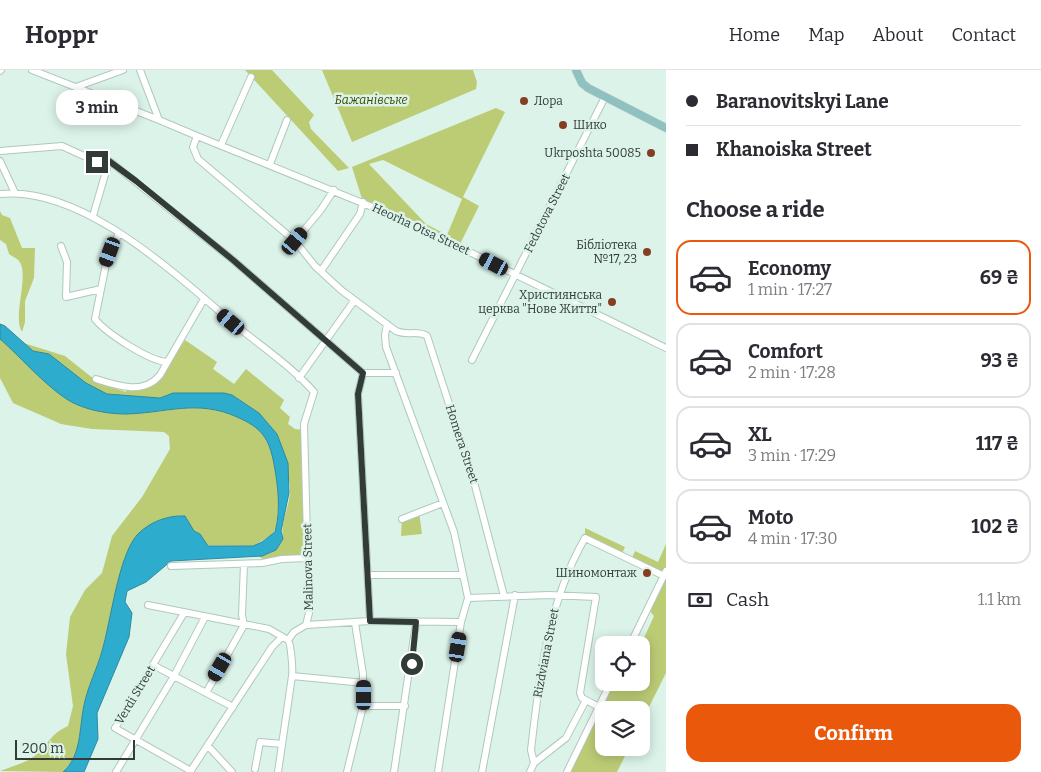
<!DOCTYPE html>
<html lang="en">
<head>
<meta charset="utf-8">
<style>
	body { margin:0; font-family:Bitter,serif; background:#f7f7f7; color:#2b2b33; height:100vh; display:flex; flex-direction:column; font-size:19px; white-space:nowrap }
	* { box-sizing:border-box; margin:0 }
	p { font-size:16px; color:#7c7c81 }
	.icon { flex:none; width:28px; height:28px; fill:none; stroke:currentColor; stroke-width:2; stroke-linecap:round; stroke-linejoin:round }
	.map { position:relative; flex:1; overflow:hidden }
	.details { display:flex; flex-direction:column; background:#fff; width:375px }
	.details>* { flex:none }
	.banner { display:grid; align-content:center; height:110px; padding:0 20px; background:#fff }
	.buttons { position:absolute; left:595px; top:566px; display:grid; gap:10px }
	.buttons a { display:grid; place-items:center; width:55px; height:55px; border-radius:10px; background:#fff; box-shadow:0 2px 12px #0003; font-size:25px }
	.scale { position:absolute; left:15px; bottom:12px; width:120px; box-sizing:border-box; padding-left:5px; border:2px solid #313b37; border-top:0; font-size:14px; line-height:18px; white-space:nowrap; color:#313b37; -webkit-text-stroke:4px #dbf3e9; paint-order:stroke }
	.end { position:absolute; width:22px; height:22px; margin:-11px; border:6px solid #313b37; background:#fff; box-shadow:0 0 0 2px #fff }
	.from { border-radius:50% }
	.bubble { position:absolute; height:35px; border-radius:15px; background:#fff; box-shadow:0 2px 12px #0003; font-size:16px; font-weight:700; line-height:35px; text-align:center }
	.car { position:absolute; width:15px; height:30px; margin:-15px -8px; border-radius:6px; box-shadow:0 0 4px 1px #0007; background:linear-gradient(#222 24%,#8ab4d8 0 40%,#222 0 76%,#8ab4d8 0 86%,#222 0) }
	.banner b { display:flex; align-items:center; gap:18px; height:48px; font-size:19px }
	.banner b+b { border-top:1px solid #e1e1e2 }
	.banner i { width:12px; height:12px; background:#2b2b33 }
	ul { padding:0; list-style:none }
	li { display:flex; align-items:center; gap:15px; height:75px; margin:0 10px 8px; padding:0 10px; border:2px solid #e1e1e2; border-radius:15px }
	li div { flex:1 }
	li b { display:block; font-size:19px }
	li em { font-style:normal; font-weight:700 }
	li.selected { border-color:#ea580c }
	li>.icon { width:45px; height:45px; stroke-width:1.5 }
	h2 { padding:0 20px; font-size:22px; line-height:60px }
	.pay { display:flex; align-items:center; gap:12px; height:55px; padding:0 20px; font-size:19px }
	.pay p { margin-inline-start:auto }
	.cta { display:flex; gap:10px; margin-top:auto; padding:10px 20px }
	.cta a { flex:1; height:58px; border-radius:15px; background:#ea580c; color:#fff; font-size:20px; font-weight:700; line-height:58px; text-align:center }
	header { display:flex; align-items:center; gap:30px; box-sizing:border-box; height:70px; padding:0 25px; background:#fff; border-bottom:1px solid #e1e1e2 }
	header strong { font-size:24px }
	nav { display:flex; gap:28px; margin-inline-start:auto; font-size:18px }
	main { display:flex; flex:1; min-height:0 }
	.map>svg:first-child { display:block }
	.green { fill:#bccc75; fill-rule:evenodd }
	.water { fill:#2daccd; stroke:#2e8aa0 }
	.lines { fill:none; stroke-linecap:round; stroke-linejoin:round }
	.minor-casing { stroke:#b0c8be; stroke-width:8 }
	.major-casing { stroke:#d2d4d3; stroke-width:9 }
	.minor { stroke:#fff; stroke-width:6 }
	.major { stroke:#8ec1c0; stroke-width:8 }
	.route { stroke:#313b37; stroke-width:6 }
	.poi-dot { fill:#863e21; stroke:#dbf3e9; stroke-width:2 }
	.labels { text-anchor:middle; dominant-baseline:central; stroke-width:5; stroke-linejoin:round; paint-order:stroke }
	.park-label { font-size:12px; font-style:italic; fill:#3e4700; stroke:#dbf3e9 }
	.poi-label { font-size:12px; fill:#313b37; stroke:#dbf3e9; text-anchor:end }
	.street-label { font-size:12px; fill:#313b37; stroke:#dbf3e9 }
</style>
</head>
<body>
<header>
<strong>Hoppr</strong>
<nav><a>Home</a><a>Map</a><a>About</a><a>Contact</a></nav>
</header>
<main>
<div class="map">
<svg width="666" height="702" viewBox="0 0 666 702">
	<rect width="100%" height="100%" fill="#dbf3e9"/>
	<path class="green" d="M245,0H272L314,45L309,52L311,59L349,98L338,101Z
		M322,0H473L477,12L476,19L352,72Z
		M496,38L505,42L463,127L479,136L459,176L363,132L352,97ZM383,90L462,129L447,165L426,154L369,94Z
		M0,141L2,145L10,148L22,178H35L34,208L25,231V252L22,262C12,247 30,204 19,191C17,188 11,186 9,184L6,174L0,170Z
		M0,269L2,271L11,269L65,286L99,313L126,322L127,318L147,317L163,303L185,270L217,292L213,299L234,314L246,299L284,330L280,338L290,347L288,354L295,359L304,360V485L263,489L255,484C269,487 276,481 283,469C279,450 294,431 289,411C287,405 278,398 274,393L279,431L276,457L273,464L253,476L191,475L117,519L102,581L84,634L78,677L73,690L63,702L0,701C10,697 23,694 33,687C49,676 48,665 68,656L73,636L66,584L70,547L85,520L102,503L112,466L142,427L170,379L169,366L164,362L92,359L61,354L13,333L0,308ZM173,323L185,324L201,336L178,337L159,328Z
		M419,442L422,464L401,466L402,449Z
		M585,458L625,477L621,486L585,468Z
		M666,474V603L641,653V640H604V678H629L617,702H567L611,613L641,612V575H630L631,571L643,570L654,546L648,539L664,506L631,490L635,481L658,492Z"/>
	<path class="water" d="M0,254L5,256L33,281L49,284L86,313L107,324L160,328L173,323H224L232,325L259,343L277,364L288,393L289,423L281,461L283,469L276,480L262,486L171,491L146,512L127,521L125,532L132,543L129,567L97,643L98,669L84,702H63C82,685 79,658 84,635C88,616 97,599 102,581C111,551 118,487 137,465C149,452 168,445 185,446L194,461L200,464L208,476H253L262,472L275,462C281,439 278,417 274,394C269,368 262,358 237,347C197,329 167,343 126,344C110,344 92,341 78,335C54,326 21,287 0,269Z"/>
	<g class="lines">
		<defs>
			<path id="minor" d="M32,0L159,50
				M140,0L159,50L197,66L193,77L198,89L295,171L315,196L341,220L396,261C407,266 418,260 427,266L473,408L504,526
				M0,1L1,0
				M76,17L123,0
				M197,66L402,149L666,278
				M221,75L251,7
				M0,81L62,76L97,92L105,90L112,93L233,190L363,303
				M0,91L15,123
				M270,94L287,50
				M0,124C84,115 179,208 239,258C264,278 293,298 314,322L304,354L309,543L306,555L294,562L288,570L269,559L148,535
				M93,146L109,91
				M119,163L106,194L95,249C106,263 149,291 167,292
				M295,171L320,141L334,120
				M61,176L67,192L66,227L101,219
				M321,201L360,144L363,132
				M472,290L605,27
				M299,308L354,231
				M96,309C118,316 144,325 160,305L204,229
				M402,449L443,433
				M171,496L262,493L282,489L307,488
				M368,505H462
				M468,528L549,525L596,527L580,623L582,628L599,637
				M184,543L115,658L191,701
				M370,551L358,324L363,303H396
				M306,555L370,551L461,552L468,528L454,462L386,277L385,265L387,254
				M288,570C291,573 293,601 292,606L364,613
				M630,575L666,501
				M153,595L233,637
				M206,623L244,555L242,545L244,494
				M363,636H405
				M208,676L232,702
				M534,693L566,668L586,630
				M255,699L260,672L282,674
				M116,702L174,606L205,547
				M190,702L272,577L282,567
				M278,702L292,606
				M347,702L363,636V604L355,553
				M394,702L416,553
				M438,702L461,552
				M482,702L515,525
				M530,702L534,693L531,680C539,608 548,532 585,468L664,506
				M567,702L611,612"/>
			<path id="major" d="M576,0L582,13L588,18L666,58"/>
		</defs>
		<use href="#minor" class="minor-casing"/>
		<use href="#major" class="major-casing"/>
		<use href="#minor" class="minor"/>
		<use href="#major" class="major"/>
	</g>
	<g class="lines">
		<path class="route" d="M97,92L109,91L136,111L233,190L363,303L358,324L370,551L416,552L412,594"/>
	</g>
	<g class="poi-dot">
		<circle cx="524" cy="31" r="5"/>
		<circle cx="563" cy="55" r="5"/>
		<circle cx="651" cy="83" r="5"/>
		<circle cx="647" cy="182" r="5"/>
		<circle cx="612" cy="232" r="5"/>
		<circle cx="647" cy="503" r="5"/>
	</g>
	<g class="labels">
		<g class="park-label">
			<text x="371" y="30">Бажанівське</text>
		</g>
		<g class="poi-label">
			<text x="534" y="31" text-anchor="start">Лора</text>
			<text x="573" y="55" text-anchor="start">Шико</text>
			<text x="641" y="83">Ukrposhta 50085</text>
			<text x="637" y="175">Бібліотека<tspan x="637" dy="14">№17, 23</tspan></text>
			<text x="602" y="225">Християнська<tspan x="602" dy="14">церква "Нове Життя"</tspan></text>
			<text x="637" y="503">Шиномонтаж</text>
		</g>
		<g class="street-label">
			<text transform="translate(547 143) rotate(-63)">Fedotova Street</text>
			<text transform="translate(421 159) rotate(25)">Heorha Otsa Street</text>
			<text transform="translate(462 374) rotate(72)">Homera Street</text>
			<text transform="translate(308 497) rotate(-91)">Malinova Street</text>
			<text transform="translate(546 583) rotate(-79)">Rizdviana Street</text>
			<text transform="translate(135 625) rotate(-59)">Verdi Street</text>
		</g>
	</g>
</svg>
<div class="buttons">
<a><svg class="icon" aria-label="locate" viewBox="0 0 24 24"><circle cx="12" cy="12" r="6"/><path d="M12 2v4M12 18v4M2 12h4M18 12h4"/></svg></a>
<a><svg class="icon" aria-label="layers" viewBox="0 0 24 24"><path d="M12 4l9 5-9 5-9-5zM3 14l9 5 9-5"/></svg></a>
</div>
<div class="scale">200 m</div>
<i class="end from" style="left:412px;top:594px"></i>
<i class="end" style="left:97px;top:92px"></i>
<div class="bubble" style="left:56px;top:20px;width:82px">3 min</div>
<i class="car" style="left:295px;top:171px;rotate:40deg"></i>
<i class="car" style="left:110px;top:182px;rotate:200deg"></i>
<i class="car" style="left:494px;top:194px;rotate:297deg"></i>
<i class="car" style="left:231px;top:252px;rotate:310deg"></i>
<i class="car" style="left:458px;top:577px;rotate:9deg"></i>
<i class="car" style="left:220px;top:597px;rotate:210deg"></i>
<i class="car" style="left:364px;top:625px;rotate:0deg"></i>
</div>
<section class="details">
<div class="banner">
<b><i class="from"></i>Baranovitskyi Lane</b>
<b><i></i>Khanoiska Street</b>
</div>
<h2>Choose a ride</h2>
<ul>
<li class="selected"><svg class="icon" aria-label="car" viewBox="0 0 24 24"><path d="M5 17H2v-5l4-1 3-4h7l3 4 3 1v5h-3M9 17h6M6 11h13"/><circle cx="7" cy="17" r="2"/><circle cx="17" cy="17" r="2"/></svg><div><b>Economy</b><p>1 min · 17:27</p></div><em>69 ₴</em></li>
<li><svg class="icon" aria-label="car" viewBox="0 0 24 24"><path d="M5 17H2v-5l4-1 3-4h7l3 4 3 1v5h-3M9 17h6M6 11h13"/><circle cx="7" cy="17" r="2"/><circle cx="17" cy="17" r="2"/></svg><div><b>Comfort</b><p>2 min · 17:28</p></div><em>93 ₴</em></li>
<li><svg class="icon" aria-label="car" viewBox="0 0 24 24"><path d="M5 17H2v-5l4-1 3-4h7l3 4 3 1v5h-3M9 17h6M6 11h13"/><circle cx="7" cy="17" r="2"/><circle cx="17" cy="17" r="2"/></svg><div><b>XL</b><p>3 min · 17:29</p></div><em>117 ₴</em></li>
<li><svg class="icon" aria-label="car" viewBox="0 0 24 24"><path d="M5 17H2v-5l4-1 3-4h7l3 4 3 1v5h-3M9 17h6M6 11h13"/><circle cx="7" cy="17" r="2"/><circle cx="17" cy="17" r="2"/></svg><div><b>Moto</b><p>4 min · 17:30</p></div><em>102 ₴</em></li>
</ul>
<div class="pay"><svg class="icon" aria-label="cash" viewBox="0 0 24 24"><path d="M3 7h18v10H3z"/><circle cx="12" cy="12" r="2"/></svg>Cash<p>1.1 km</p></div>
<div class="cta"><a>Confirm</a></div>
</section>
</main>
</body>
</html>
